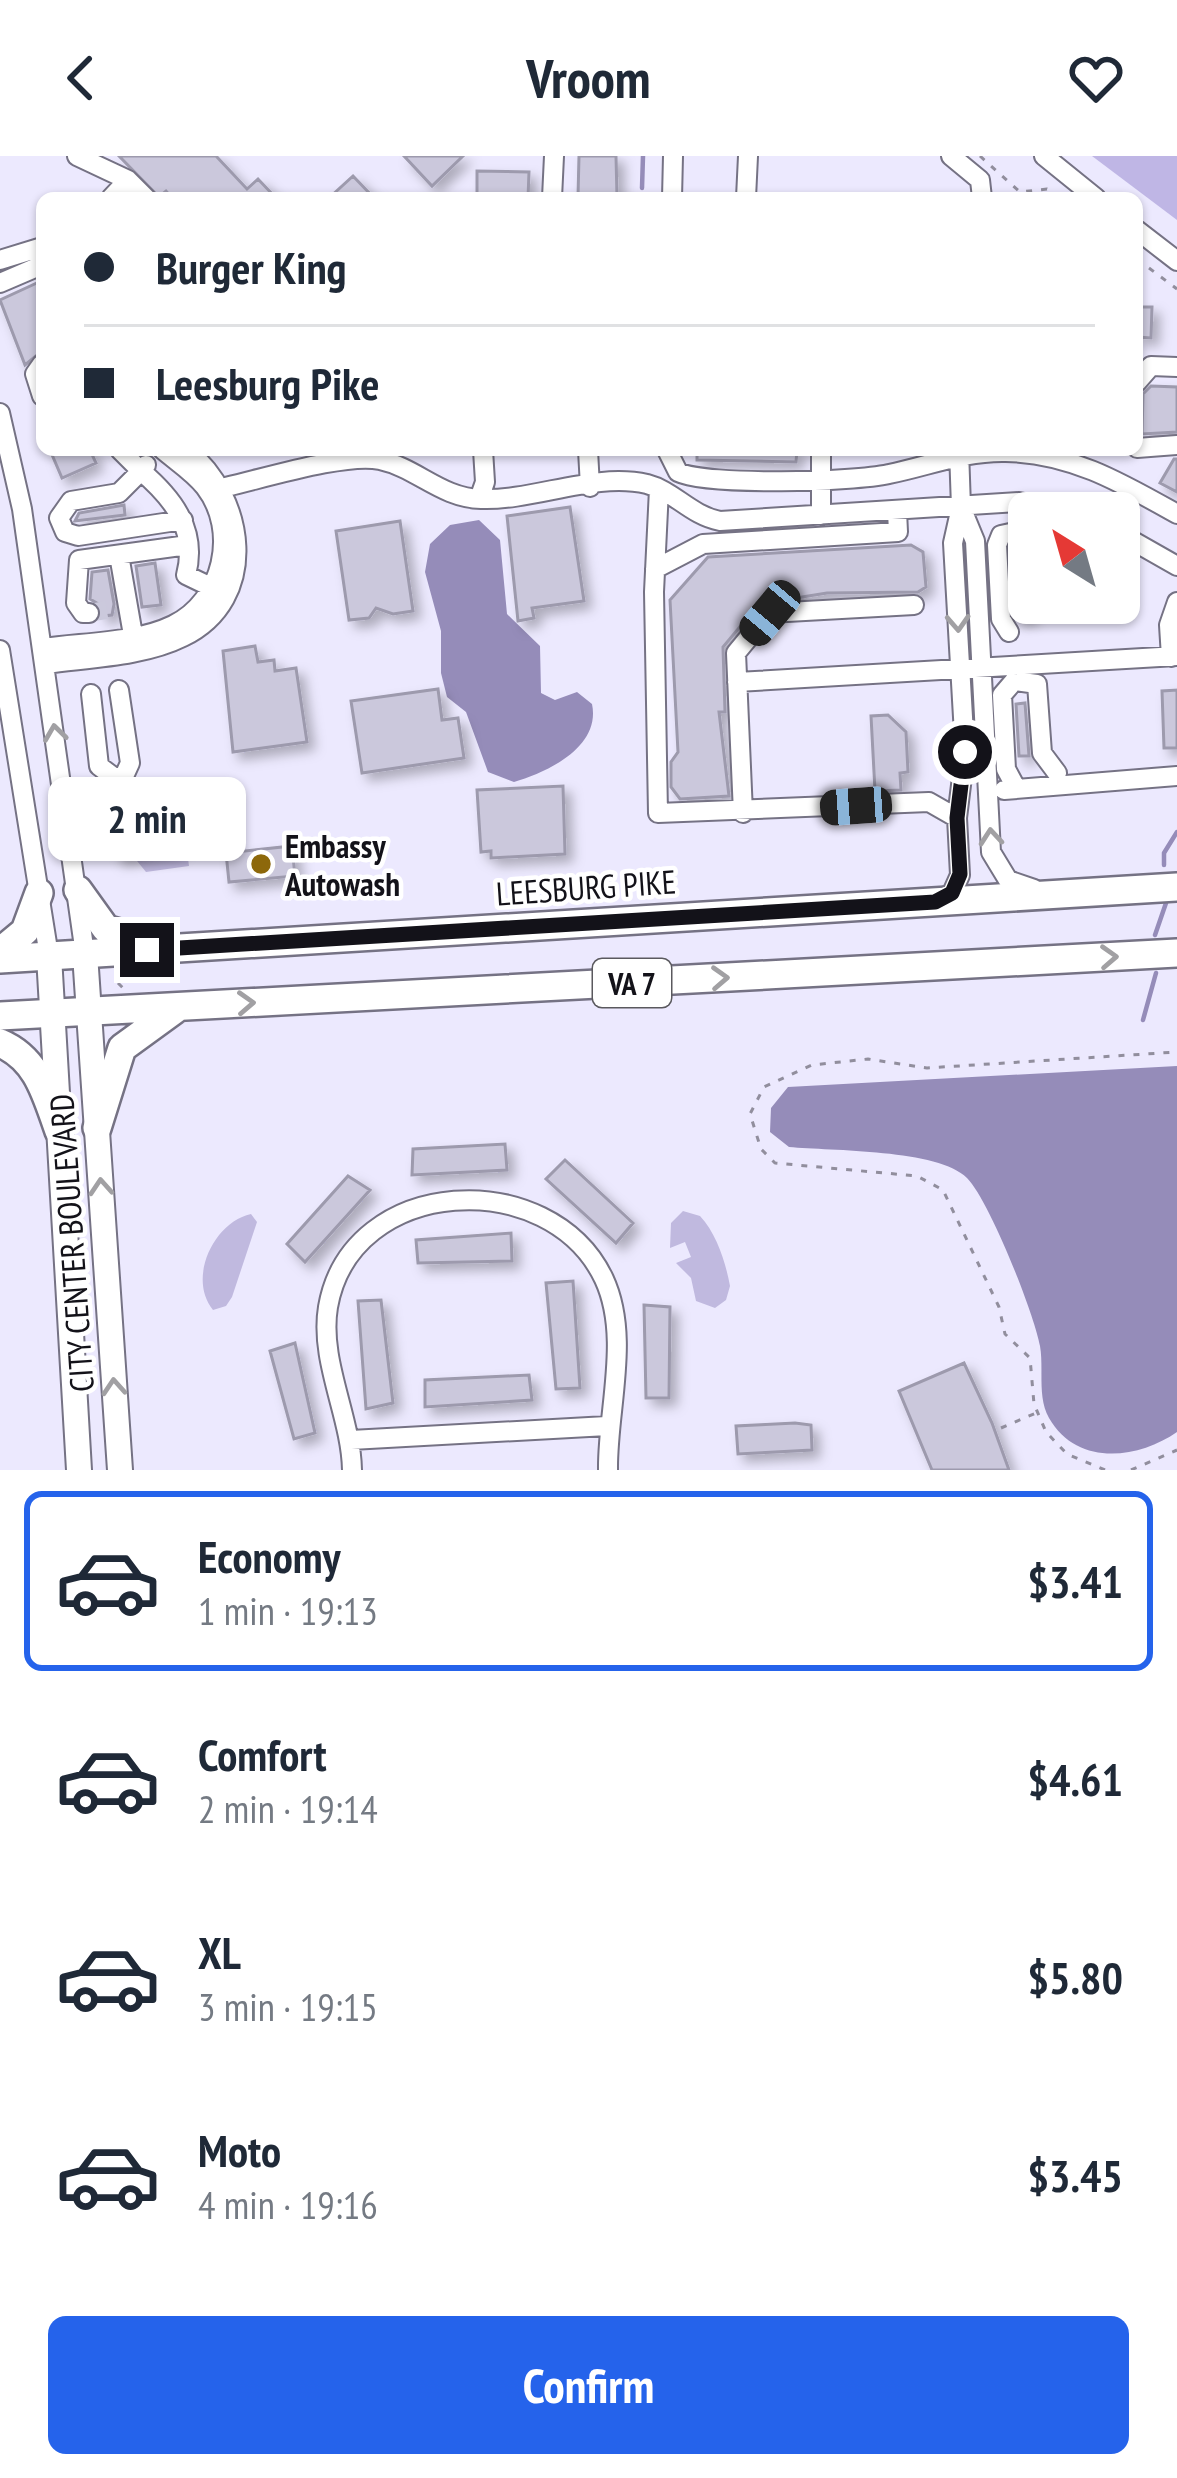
<!DOCTYPE html>
<html lang="en">
<head>
<meta charset="utf-8">
<style>
	body { margin:0; font-family:"PT Sans Narrow",sans-serif; background:#f6f6f7; color:#1f2937; height:100vh; display:flex; flex-direction:column; font-size:45px; white-space:nowrap }
	* { box-sizing:border-box; margin:0 }
	p { font-size:39px; color:#747a83 }
	.icon { flex:none; width:66px; height:66px; fill:none; stroke:currentColor; stroke-width:2; stroke-linecap:round; stroke-linejoin:round }
	.map { position:relative; height:1314px; overflow:hidden }
	.panel { display:flex; flex-direction:column; background:#fff; flex:1 }
	.panel>* { flex:none }
	.guide { position:absolute; left:36px; top:36px; width:1107px; height:264px; border-radius:18px; box-shadow:0 3px 9px #0004; display:grid; align-content:center; height:264px; padding:0 48px; background:#fff }
	.needle { width:78px; rotate:323deg }
	.tools { position:absolute; left:1008px; top:336px; display:grid; gap:24px }
	.tools a { display:grid; place-items:center; width:132px; height:132px; border-radius:18px; background:#fff; box-shadow:0 3px 9px #0004; font-size:60px }
	.end { position:absolute; width:54px; height:54px; margin:-27px; border:15px solid #131219; background:#fff; box-shadow:0 0 0 6px #fff }
	.from { border-radius:50% }
	.bubble { position:absolute; height:84px; border-radius:18px; background:#fff; box-shadow:0 3px 9px #0004; font-size:39px; font-weight:600; line-height:84px; text-align:center }
	.car { position:absolute; width:36px; height:72px; margin:-36px -18px; border-radius:15px; box-shadow:0 0 9px 3px #0007; background:linear-gradient(#222 24%,#8ab4d8 0 40%,#222 0 76%,#8ab4d8 0 86%,#222 0) }
	.guide b { display:flex; align-items:center; gap:42px; height:114px; font-size:45px }
	.guide b+b { border-top:3px solid #e0e1e3 }
	.guide i { width:30px; height:30px; background:#1f2937 }
	ul { padding:21px 0 0; list-style:none }
	li { display:flex; align-items:center; gap:36px; height:180px; margin:0 24px 18px; padding:0 24px; border:6px solid transparent; border-radius:18px }
	li div { flex:1 }
	li b { display:block; font-size:45px }
	li em { font-style:normal; font-weight:600 }
	li.current { border-color:#2563eb }
	li>.icon { width:108px; height:108px; stroke-width:1.5 }
	.cta { display:flex; gap:24px; margin-top:auto; padding:24px 48px }
	.cta a { flex:1; height:138px; border-radius:18px; background:#2563eb; color:#fff; font-size:48px; font-weight:600; line-height:138px; text-align:center }
	header { display:flex; justify-content:space-between; align-items:center; height:156px; padding:0 48px; background:#fff; font-size:54px; font-weight:600 }
	.map>svg:first-child { display:block }
	.green { fill:#c0b9df }
	.forest { fill:#bfb6e5 }
	.water { fill:#958cb9 }
	.lines { fill:none; stroke-linecap:round; stroke-linejoin:round }
	.stream { stroke:#958cb9; stroke-width:4.5 }
	.building { fill:#cbc8dc; stroke:#9d9aad; stroke-width:3; filter:url(#shadow) }
	.minor-tunnel { stroke:#cbc9dc; stroke-width:18; stroke-dasharray:18 9; stroke-linecap:butt }
	.minor-casing { stroke:#757284; stroke-width:22 }
	.major-casing { stroke:#757284; stroke-width:28 }
	.highway-casing { stroke:#757284; stroke-width:32 }
	.path { stroke:#918e9d; stroke-width:3; stroke-dasharray:6 9; stroke-linecap:butt }
	.minor { stroke:#fff; stroke-width:18 }
	.major { stroke:#fff; stroke-width:24 }
	.highway { stroke:#fff; stroke-width:27 }
	.oneway { stroke:#a1a0a3 }
	.route { stroke:#131219; stroke-width:15 }
	.poi-dot { fill:#8d680b; stroke:#fff; stroke-width:4.5 }
	.labels { text-anchor:middle; dominant-baseline:central; stroke-width:9; stroke-linejoin:round; paint-order:stroke }
	.shield { fill:#fff; stroke:#5a595e; stroke-width:3 }
	.shield-label { font-size:30px; font-weight:bold; fill:#131219 }
	.poi-label { font-size:33px; font-weight:bold; fill:#131219; stroke:#fff; text-anchor:start }
	.street-label { font-size:33px; fill:#131219; stroke:#fff }
</style>
</head>
<body>
<header><svg class="icon" aria-label="back" viewBox="0 0 24 24"><path d="M15 5l-7 7 7 7"/></svg>Vroom<svg class="icon" aria-label="heart" viewBox="0 0 24 24"><path d="M12 20l-8-8c-3-5 5-10 8-4 3-6 11-1 8 4z"/></svg></header>
<div class="map">
<svg width="1177" height="1314" viewBox="0 0 1177 1314">
	<defs>
		<filter id="shadow"><feDropShadow dx="7" dy="7" stdDeviation="6" flood-color="#0004"/></filter>
	</defs>
	<rect width="100%" height="100%" fill="#ece9fe"/>
	<path class="green" d="M182,656L189,710L146,716L133,700L177,693L172,657Z
		M683,1055L700,1060C717,1078 726,1108 730,1130L726,1144L715,1152L696,1145L691,1122L676,1107L691,1101L685,1086L670,1092L671,1067Z
		M251,1058L257,1066L232,1141L226,1150L213,1154C187,1122 214,1066 251,1058Z"/>
	<path class="forest" d="M1092,0H1177V64Z"/>
	<path class="water" d="M479,364L500,384L507,458L540,490L541,537L555,544L577,536L592,548C601,591 548,616 514,626L488,616L466,556L447,541L441,517V475L425,416L430,388L450,369Z
		M1177,910V1276C1138,1303 1077,1311 1049,1262C1037,1241 1044,1212 1040,1190C1034,1157 989,1044 967,1022C939,993 831,995 789,991L770,976L771,952L788,931Z"/>
	<g class="lines">
		<path class="stream" d="M642,32L643,0
			M1164,709V697L1177,676
			M1155,779L1166,747
			M1143,864L1156,817"/>
	</g>
	<path class="building" d="M119,0H216L247,33L258,23L276,42H172L166,35L159,41Z
		M404,0H463L432,30Z
		M579,0H616L617,41L578,40Z
		M477,15L529,16L528,42H477Z
		M353,20L374,42H329Z
		M39,126L42,195L25,209L0,144Z
		M1137,151H1152L1151,182L1137,181Z
		M1151,230L1177,231V276L1142,278L1143,238Z
		M50,294H90L96,307L62,322Z
		M697,294H797L796,306L697,304Z
		M1174,303H1177V336L1160,327Z
		M124,349L125,359L75,365L79,357Z
		M570,351L584,445L532,452L534,462L518,465L507,360Z
		M400,365L413,455L393,458L376,452L369,462L349,464L336,375Z
		M911,389L923,396L926,431L918,436L827,437L759,448L723,491L725,556H719L729,640L680,643L671,631V606L678,596L670,444L708,401Z
		M155,407L161,449L142,451L136,410Z
		M108,414L114,448L112,459L102,460L100,449L90,443L92,416Z
		M1027,417L1030,460L1016,461L1012,418Z
		M255,490L258,506L274,504L275,515L296,512L307,586L233,596L223,495Z
		M438,533L442,564L458,562L464,602L362,617L351,545Z
		M1177,534V592H1164L1162,535Z
		M1025,547L1029,600H1019L1016,548Z
		M888,559L906,576L908,616L900,617L901,634L875,635L871,560Z
		M563,630L565,698L491,702V695L481,696L477,634Z
		M154,646L156,657L172,655L177,693L117,702L111,663L142,659L140,648Z
		M292,690L295,720L229,726L226,697Z
		M505,988L507,1014L412,1019L413,993Z
		M565,1004L633,1067L616,1087L546,1023Z
		M348,1020L370,1034L305,1106L287,1088Z
		M511,1077L512,1105L418,1107L416,1084Z
		M573,1125L580,1232L556,1233L546,1127Z
		M381,1144L393,1247L366,1253L358,1145Z
		M644,1149L670,1151L669,1242H646Z
		M295,1187L315,1277L294,1283L270,1195Z
		M964,1207L992,1267L1009,1314H932L899,1235Z
		M529,1219L532,1244L425,1251V1224Z
		M795,1267L811,1269L812,1294L738,1298L736,1270Z"/>
	<g class="lines">
		<path class="minor-tunnel" d="M89,457L111,453"/>
		<defs>
			<path id="minor" d="M77,0L128,24L146,42
				M951,0L980,24L982,42
				M1044,0L1096,42
				M111,42L128,24
				M552,42L554,0
				M672,42L673,0
				M746,42L748,0
				M1137,74L1177,105
				M0,104L42,91
				M0,127L42,109
				M42,208L35,218L42,240
				M1137,226L1151,210L1177,211
				M0,257L22,353L85,798
				M1137,292L1177,289
				M120,294L141,315L146,309
				M588,294L590,331
				M667,294L678,316C707,330 854,326 889,318C929,310 964,295 1006,296C1071,297 1122,327 1177,358
				M659,333L654,436L658,657L929,646L957,662
				M208,335C250,327 343,296 380,304C417,312 441,342 481,343C534,345 594,316 647,328C674,335 690,359 720,365L1019,346L1076,357
				M479,343L485,326L483,294
				M961,351L975,385L991,696L1008,724L1034,733
				M821,359V294
				M183,364L78,380L65,376L59,362L71,345L119,337L141,315C173,342 198,374 186,419L213,432
				M1119,377L1177,410
				M119,399L133,479
				M655,413L703,388L898,376L897,355
				M89,457H83L76,447L79,404L188,389
				M1009,476L1001,463L997,389L1001,379L1029,373
				M43,492C84,486 136,487 173,469C223,445 239,375 205,331C193,316 177,306 163,294
				M0,494L49,800
				M1171,501L1169,469L1177,446
				M46,508C89,502 143,501 183,481C261,443 246,341 187,294
				M737,526L1177,500
				M91,538L99,610L115,622L125,618L130,607L119,534
				M1015,630L1006,613L1002,539L1014,525L1037,528L1042,597L1057,617
				M1004,634L1177,620
				M743,657L736,497L769,457L914,449
				M938,744L952,737L960,719L957,662L965,596L953,387L961,351L959,294
				M351,1284L607,1270
				M352,1314C351,1260 319,1205 328,1151C351,1019 550,1009 604,1123C631,1181 607,1254 608,1314"/>
			<path id="major" d="M85,798L120,1314
				M49,800L79,1314"/>
			<path id="highway" d="M78,734L106,773L150,786
				M0,796L25,775L39,737
				M0,803L1177,731
				M0,860L1177,797
				M0,887C38,903 46,939 59,975
				M97,972L122,892L177,852"/>
		</defs>
		<use href="#minor" class="minor-casing"/>
		<use href="#major" class="major-casing"/>
		<use href="#highway" class="highway-casing"/>
		<path class="path" d="M980,0L1020,36L1047,33L1058,41
			M1137,103L1177,133
			M118,827L126,835
			M1001,1272L1036,1257
			M1105,1314L1067,1298L1046,1276L1034,1248L1030,1202L1005,1178L999,1151L943,1034L917,1020L775,1007L761,993L750,958L764,931L812,909L868,903L927,912L1177,896
			M1131,1314L1177,1294"/>
		<use href="#minor" class="minor"/>
		<use href="#major" class="major"/>
		<use href="#highway" class="highway"/>
	</g>
	<defs><path id="oneway-chevron" d="M-2-3.5L2.5 0L-2 3.5" fill="none" stroke-width="1.6" stroke-linecap="round" stroke-linejoin="round" transform="scale(3)"/></defs>
	<g class="oneway">
		<use href="#oneway-chevron" transform="translate(958 467) rotate(87)"/>
		<use href="#oneway-chevron" transform="translate(55 577) rotate(-98)"/>
		<use href="#oneway-chevron" transform="translate(991 681) rotate(-95)"/>
		<use href="#oneway-chevron" transform="translate(1109 801) rotate(-3)"/>
		<use href="#oneway-chevron" transform="translate(720 822) rotate(-3)"/>
		<use href="#oneway-chevron" transform="translate(246 847) rotate(-3)"/>
		<use href="#oneway-chevron" transform="translate(101 1031) rotate(-94)"/>
		<use href="#oneway-chevron" transform="translate(114 1231) rotate(-94)"/>
	</g>
	<g class="lines">
		<path class="route" d="M147,794L935,746L952,737L960,718L957,662L965,596"/>
	</g>
	<circle class="poi-dot" cx="261" cy="708" r="12"/>
	<g class="labels">
		<rect class="shield" x="593" y="803" width="78" height="48" rx="9"/>
		<g class="shield-label">
			<text x="632" y="827">VA 7</text>
		</g>
		<g class="poi-label">
			<text x="285" y="689">Embassy<tspan x="285" dy="38">Autowash</tspan></text>
		</g>
		<g class="street-label">
			<text transform="translate(586 731) rotate(-4)">LEESBURG PIKE</text>
			<text transform="translate(71 1087) rotate(-94)">CITY CENTER BOULEVARD</text>
		</g>
	</g>
</svg>
<div class="tools">
<a><svg class="needle" viewBox="-14 -14 28 28"><path d="M0-13l5 13h-10z" fill="#e53935"/><path d="M0 13l5-13h-10z" fill="#747a83"/></svg></a>
</div>
<i class="end from" style="left:965px;top:596px"></i>
<i class="end" style="left:147px;top:794px"></i>
<div class="bubble" style="left:48px;top:621px;width:198px">2 min</div>
<i class="car" style="left:770px;top:457px;rotate:220deg"></i>
<i class="car" style="left:856px;top:650px;rotate:266deg"></i>
<div class="guide">
<b><i class="from"></i>Burger King</b>
<b><i></i>Leesburg Pike</b>
</div>
</div>
<section class="panel">
<ul>
<li class="current"><svg class="icon" aria-label="car" viewBox="0 0 24 24"><path d="M5 17H2v-5l4-1 3-4h7l3 4 3 1v5h-3M9 17h6M6 11h13"/><circle cx="7" cy="17" r="2"/><circle cx="17" cy="17" r="2"/></svg><div><b>Economy</b><p>1 min · 19:13</p></div><em>$3.41</em></li>
<li><svg class="icon" aria-label="car" viewBox="0 0 24 24"><path d="M5 17H2v-5l4-1 3-4h7l3 4 3 1v5h-3M9 17h6M6 11h13"/><circle cx="7" cy="17" r="2"/><circle cx="17" cy="17" r="2"/></svg><div><b>Comfort</b><p>2 min · 19:14</p></div><em>$4.61</em></li>
<li><svg class="icon" aria-label="car" viewBox="0 0 24 24"><path d="M5 17H2v-5l4-1 3-4h7l3 4 3 1v5h-3M9 17h6M6 11h13"/><circle cx="7" cy="17" r="2"/><circle cx="17" cy="17" r="2"/></svg><div><b>XL</b><p>3 min · 19:15</p></div><em>$5.80</em></li>
<li><svg class="icon" aria-label="car" viewBox="0 0 24 24"><path d="M5 17H2v-5l4-1 3-4h7l3 4 3 1v5h-3M9 17h6M6 11h13"/><circle cx="7" cy="17" r="2"/><circle cx="17" cy="17" r="2"/></svg><div><b>Moto</b><p>4 min · 19:16</p></div><em>$3.45</em></li>
</ul>
<div class="cta"><a>Confirm</a></div>
</section>
</body>
</html>
